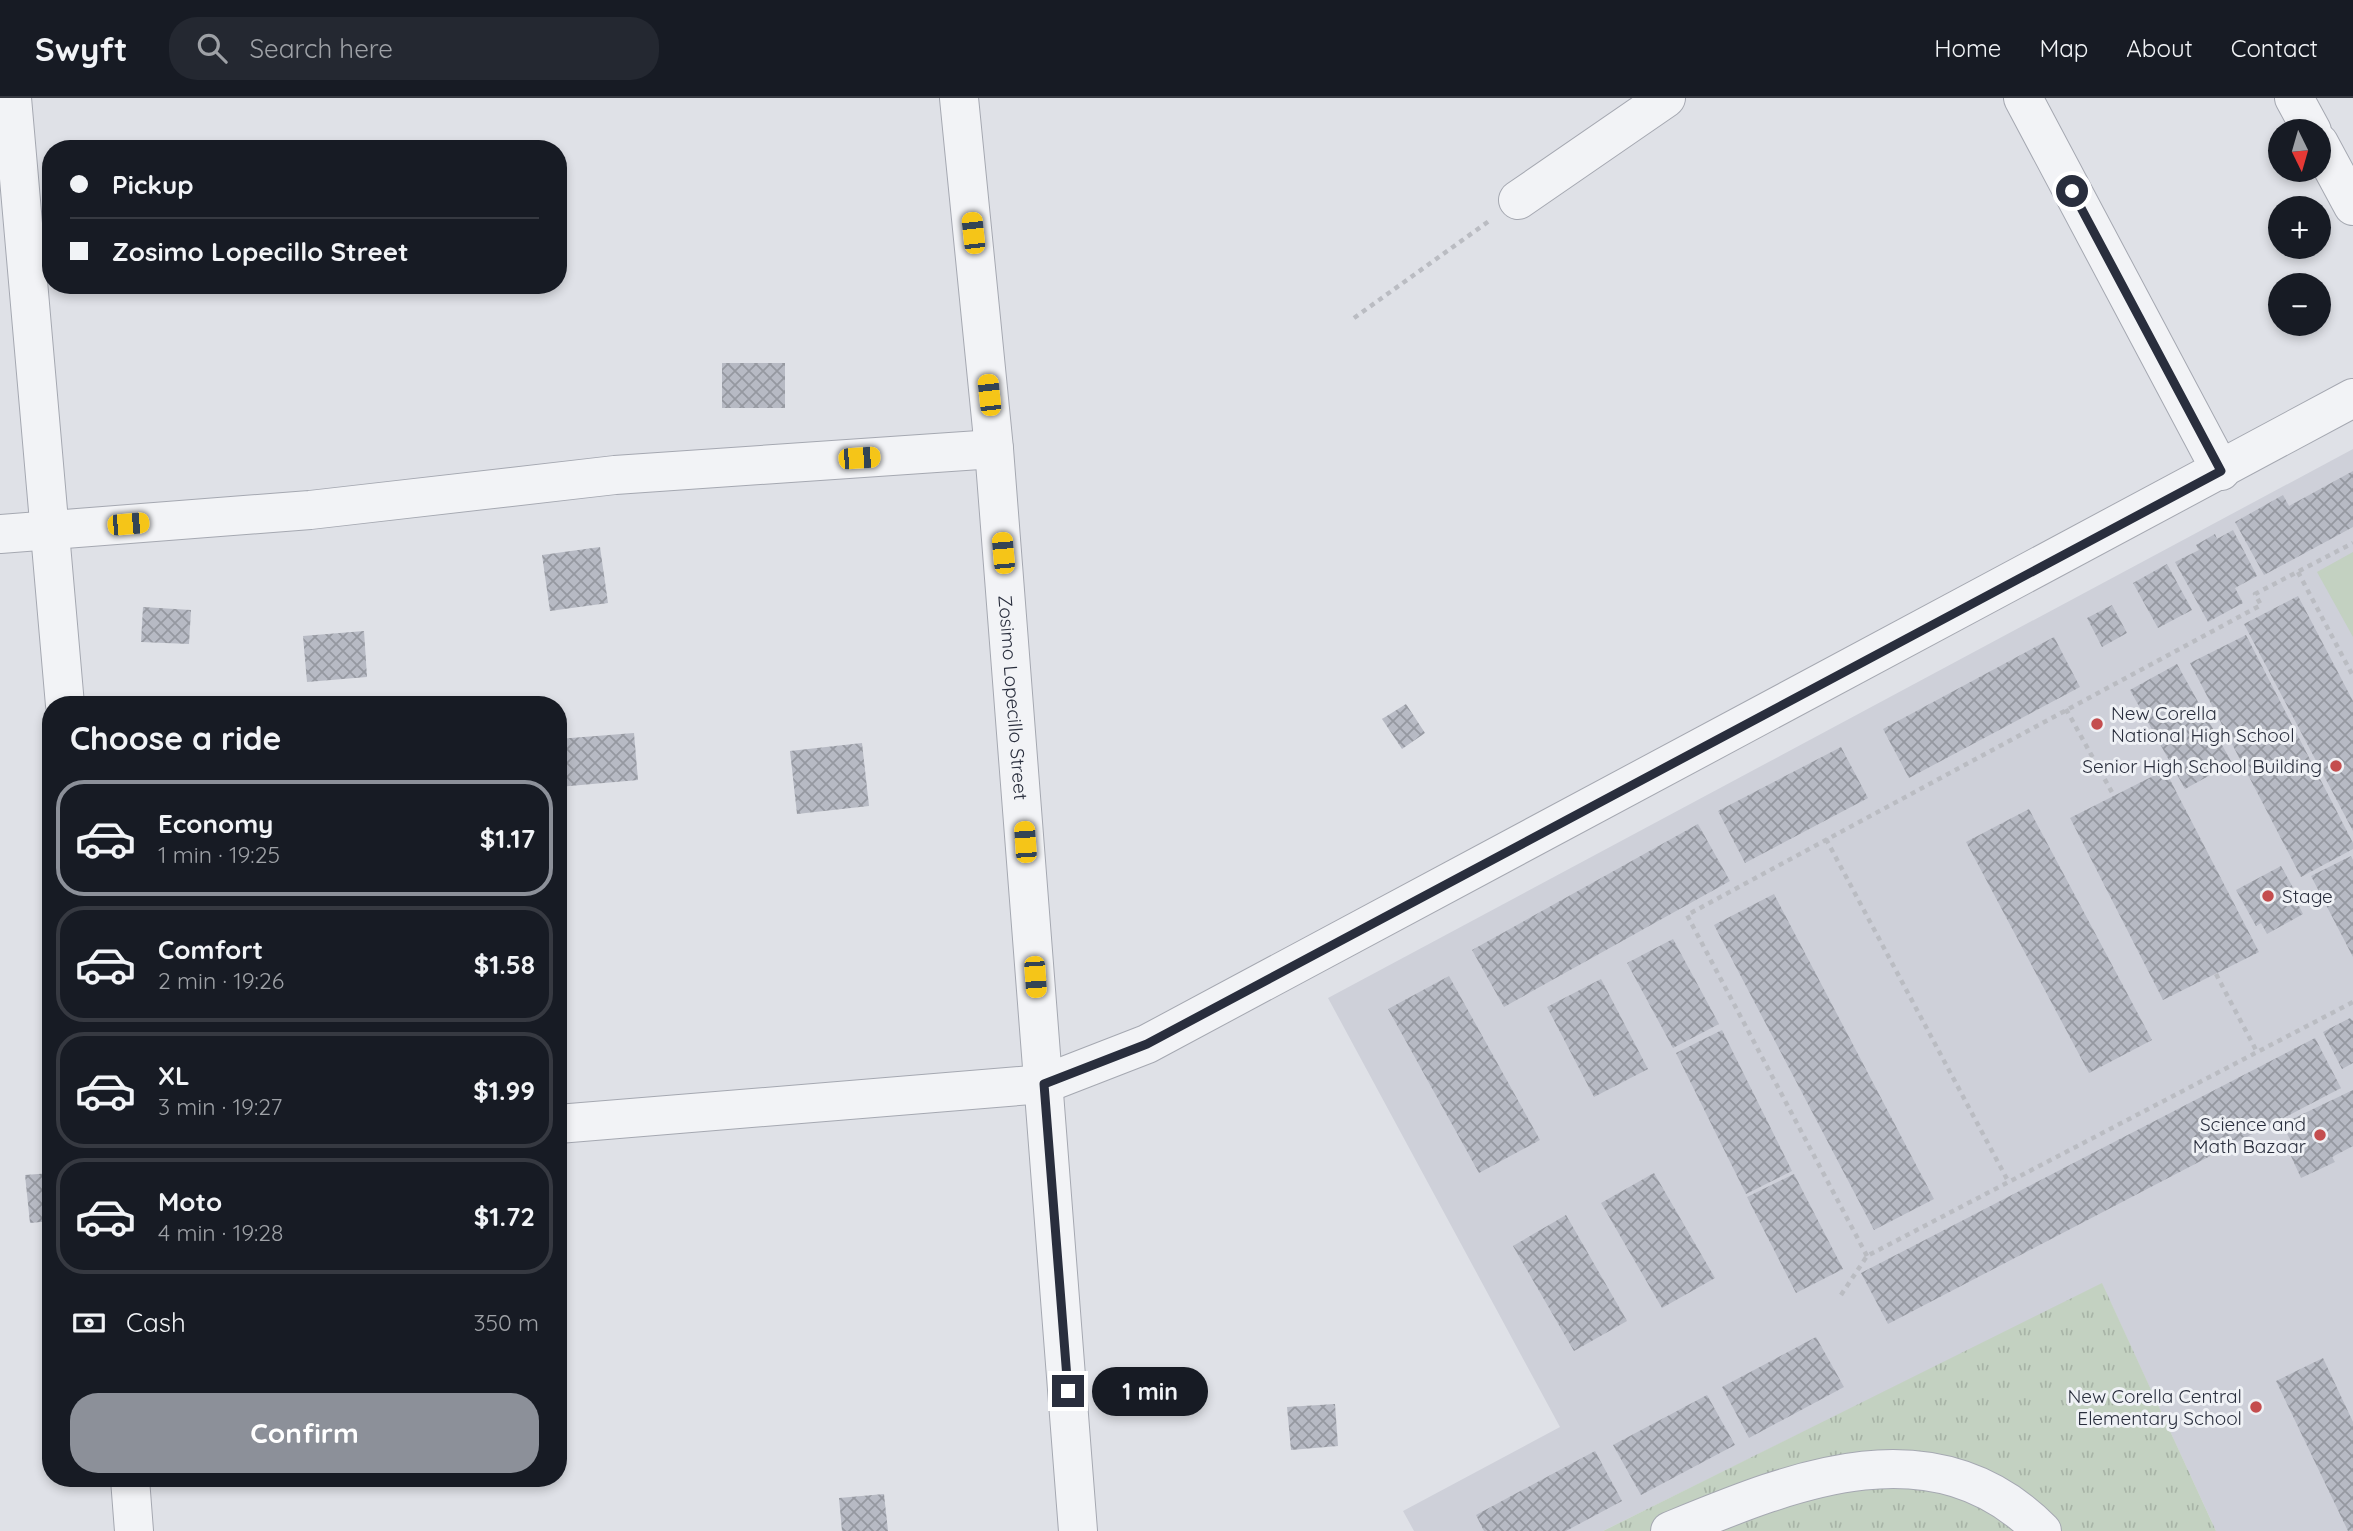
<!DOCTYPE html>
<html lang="en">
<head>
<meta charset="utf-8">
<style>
	body { margin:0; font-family:Quicksand,sans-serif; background:#242831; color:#f1f3f6; height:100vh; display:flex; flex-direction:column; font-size:26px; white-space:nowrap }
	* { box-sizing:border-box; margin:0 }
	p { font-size:23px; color:#9ea1a6 }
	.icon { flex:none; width:38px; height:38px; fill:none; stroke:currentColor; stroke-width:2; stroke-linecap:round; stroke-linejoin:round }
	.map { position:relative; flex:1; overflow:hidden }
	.details { position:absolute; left:42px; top:598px; width:525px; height:791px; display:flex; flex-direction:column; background:#171b24; border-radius:28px; box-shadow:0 4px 10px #0003 }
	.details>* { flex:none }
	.guide { position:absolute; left:42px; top:42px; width:525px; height:154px; border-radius:28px; box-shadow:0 4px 10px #0003; display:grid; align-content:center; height:154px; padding:0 28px; background:#171b24 }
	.needle { width:46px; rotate:175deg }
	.controls { position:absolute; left:2268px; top:21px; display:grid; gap:14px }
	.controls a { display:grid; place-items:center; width:63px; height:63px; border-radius:50%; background:#171b24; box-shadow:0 4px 10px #0003; font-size:35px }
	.end { position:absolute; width:32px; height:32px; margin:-16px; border:9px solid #292e3d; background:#fff; box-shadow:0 0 0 4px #fff }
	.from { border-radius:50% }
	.bubble { position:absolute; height:49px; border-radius:24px; background:#171b24; box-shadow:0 4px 10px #0003; font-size:23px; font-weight:800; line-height:49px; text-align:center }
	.car { position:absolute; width:21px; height:42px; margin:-21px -10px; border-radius:9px; box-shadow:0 0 5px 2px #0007; background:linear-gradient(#f5c518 24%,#345 0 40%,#f5c518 0 76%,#345 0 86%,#f5c518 0) }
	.guide b { display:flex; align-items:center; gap:24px; height:66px; font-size:26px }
	.guide b+b { border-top:2px solid #363941 }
	.guide i { width:18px; height:18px; background:#f1f3f6 }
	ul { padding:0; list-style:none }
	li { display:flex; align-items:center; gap:21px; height:116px; margin:0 14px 10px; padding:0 14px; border:4px solid #363941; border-radius:28px }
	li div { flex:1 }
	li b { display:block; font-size:26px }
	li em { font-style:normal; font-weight:800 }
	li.active { border-color:#8c9099 }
	li>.icon { width:63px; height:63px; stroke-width:1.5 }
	h2 { padding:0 28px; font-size:32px; line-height:84px }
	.pay { display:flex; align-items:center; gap:18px; height:77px; padding:0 28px; font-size:26px }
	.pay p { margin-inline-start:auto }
	.action { display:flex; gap:14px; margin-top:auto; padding:14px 28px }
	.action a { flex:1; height:80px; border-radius:28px; background:#8c9099; color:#fff; font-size:28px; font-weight:800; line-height:80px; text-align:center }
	header { display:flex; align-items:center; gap:42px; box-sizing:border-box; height:98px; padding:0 35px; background:#171b24; border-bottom:2px solid #363941 }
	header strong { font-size:33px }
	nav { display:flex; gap:38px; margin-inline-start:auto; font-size:24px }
	.search { width:490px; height:63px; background:#242831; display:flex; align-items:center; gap:18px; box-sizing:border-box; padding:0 24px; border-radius:28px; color:#9ea1a6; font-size:26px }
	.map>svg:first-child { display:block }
	.built { fill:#ced0d9 }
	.grass { fill:#c3d1c1 }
	.park { fill:url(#park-tufts) }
	.building { fill:url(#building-cross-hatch) }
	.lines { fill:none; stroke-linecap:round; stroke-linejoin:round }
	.minor-casing { stroke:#a5a8b1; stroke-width:40 }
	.path { stroke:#babcc2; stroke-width:4.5; stroke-dasharray:5 5; stroke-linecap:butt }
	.minor { stroke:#f2f3f6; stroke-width:38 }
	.route { stroke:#292e3d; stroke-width:9 }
	.poi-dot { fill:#c44d4e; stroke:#eff1f5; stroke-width:2.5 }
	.labels { text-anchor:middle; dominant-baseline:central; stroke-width:6; stroke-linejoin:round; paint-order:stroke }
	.street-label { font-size:19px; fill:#292e3d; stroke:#eff1f5 }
	.poi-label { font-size:19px; fill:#292e3d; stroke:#eff1f5; text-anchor:end }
</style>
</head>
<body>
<header>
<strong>Swyft</strong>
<div class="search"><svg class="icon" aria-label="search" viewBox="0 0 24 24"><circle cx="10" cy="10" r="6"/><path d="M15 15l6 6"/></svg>Search here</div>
<nav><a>Home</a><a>Map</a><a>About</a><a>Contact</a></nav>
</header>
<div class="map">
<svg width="2353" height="1433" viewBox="0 0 2353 1433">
	<defs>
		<pattern id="park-tufts" width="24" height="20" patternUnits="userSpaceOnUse" patternTransform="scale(1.75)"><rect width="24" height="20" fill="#c3d1c1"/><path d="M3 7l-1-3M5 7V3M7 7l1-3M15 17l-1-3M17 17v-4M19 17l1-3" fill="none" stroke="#a8b4a7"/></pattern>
		<pattern id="building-cross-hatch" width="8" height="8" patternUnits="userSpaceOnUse" patternTransform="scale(1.75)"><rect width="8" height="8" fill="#b7bac4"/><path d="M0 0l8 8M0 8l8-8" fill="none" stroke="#9598a0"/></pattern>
	</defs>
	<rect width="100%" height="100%" fill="#dfe1e7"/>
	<path class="built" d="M2353,351V1433H2216L2102,1186L1603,1433H1414L1403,1413L1560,1329L1328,900Z"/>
	<path class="grass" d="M2353,454V539L2317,474Z"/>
	<path class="park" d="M2102,1185L2216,1433H1603Z"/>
	<path class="building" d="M722,265H785V310H722Z
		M2353,373V429L2264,477L2235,424L2283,397L2289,408Z
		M2233,432L2257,478L2235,490L2243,505L2208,524L2175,464L2199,452L2196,447L2215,436L2217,441Z
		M600,449L608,505L550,513L542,457Z
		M2167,466L2192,512L2158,530L2133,485Z
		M2298,498L2353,603V733L2244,526Z
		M2112,507L2127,535L2102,549L2087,520Z
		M143,509L191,512L189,546L141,544Z
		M364,533L367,579L307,584L303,538Z
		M2246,537L2353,745V751L2301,779L2190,565Z
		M2054,539L2080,589L1909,680L1883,631Z
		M2177,566L2232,665L2185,691L2130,592Z
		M1406,606L1425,635L1402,651L1382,621Z
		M634,635L638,682L558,689V641Z
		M862,645L869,708L797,716L790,653Z
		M1841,649L1868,700L1745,765L1718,713Z
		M2165,672L2259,854L2163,902L2070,720Z
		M2029,711L2152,942L2089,975L1966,744Z
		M1698,726L1730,783L1504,909L1472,852Z
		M2351,758L2353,762V859L2311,778Z
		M2281,768L2301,804L2298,806L2303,816L2267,836L2261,825L2256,828L2236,792Z
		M1774,796L1934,1101L1874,1132L1714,827Z
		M1673,841L1719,926L1673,950L1627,865Z
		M1449,878L1540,1042L1479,1075L1388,911Z
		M1601,881L1648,971L1594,999L1547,909Z
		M2350,920L2353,923V965L2342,971L2323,934Z
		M1722,932L1792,1073L1746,1096L1676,955Z
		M2315,940L2341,990L1888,1226L1861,1175Z
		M2353,992V1048L2332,1059L2335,1064L2301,1080L2290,1056L2296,1053L2282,1026Z
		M51,1075V1123L30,1125L25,1077Z
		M1654,1075L1715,1180L1662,1210L1601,1105Z
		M1794,1076L1843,1171L1796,1195L1747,1099Z
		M1566,1117L1627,1223L1574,1253L1513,1148Z
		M1816,1239L1844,1289L1749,1340L1722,1289Z
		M2323,1260L2353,1324V1433H2348L2276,1283Z
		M1707,1297L1735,1347L1641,1397L1613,1347Z
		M1335,1306L1338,1348L1291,1352L1287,1309Z
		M1595,1353L1622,1403L1566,1433H1484L1476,1417Z
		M884,1396L888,1433H842L839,1400Z"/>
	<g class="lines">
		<defs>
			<g id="minor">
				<path d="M12,0L65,607"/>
				<path id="s1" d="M959,0L994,351L1078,1433"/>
				<path d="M2023,0L2221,373"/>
				<path d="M2294,0L2312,33"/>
				<path d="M2319,45L2353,108"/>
				<path d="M1518,102L1666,0"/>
				<path d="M0,436L310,412L615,377L994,351"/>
				<path d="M558,1026L1044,986L1147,946L2353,300"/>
				<path d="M130,1381L134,1433"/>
				<path d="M1670,1433C1792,1383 1933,1323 2042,1433"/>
			</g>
		</defs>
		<use href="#minor" class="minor-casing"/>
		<path class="path" d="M1354,220L1489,123
			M2298,474L2353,578
			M2066,611L2114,698
			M1826,741L2008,1083
			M2216,876L2257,954
			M1867,1158L1687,817L2261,507L2255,496L2353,445
			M1841,1197L1867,1158L2353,904"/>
		<use href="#minor" class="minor"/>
	</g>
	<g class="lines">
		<path class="route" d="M1068,1293L1044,986L1147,946L2221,373L2072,93"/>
	</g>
	<g class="poi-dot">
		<circle cx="2097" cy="626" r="7"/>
		<circle cx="2336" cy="668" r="7"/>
		<circle cx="2268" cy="798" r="7"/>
		<circle cx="2320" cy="1037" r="7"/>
		<circle cx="2256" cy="1309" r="7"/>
	</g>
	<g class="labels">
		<g class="street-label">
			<text stroke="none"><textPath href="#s1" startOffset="602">Zosimo Lopecillo Street</textPath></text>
		</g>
		<g class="poi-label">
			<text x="2111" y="615" text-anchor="start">New Corella<tspan x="2111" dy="22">National High School</tspan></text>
			<text x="2322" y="668">Senior High School Building</text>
			<text x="2282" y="798" text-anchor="start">Stage</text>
			<text x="2306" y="1026">Science and<tspan x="2306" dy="22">Math Bazaar</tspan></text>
			<text x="2242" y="1298">New Corella Central<tspan x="2242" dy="22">Elementary School</tspan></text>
		</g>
	</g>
</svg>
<div class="controls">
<a><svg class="needle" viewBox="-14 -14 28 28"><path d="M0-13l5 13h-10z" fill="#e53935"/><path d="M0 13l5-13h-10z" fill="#9ea1a6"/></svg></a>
<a>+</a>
<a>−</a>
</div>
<i class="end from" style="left:2072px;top:93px"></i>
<i class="end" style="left:1068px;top:1293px"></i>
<div class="bubble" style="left:1092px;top:1269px;width:116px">1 min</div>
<i class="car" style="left:973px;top:135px;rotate:354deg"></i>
<i class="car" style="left:989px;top:297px;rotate:354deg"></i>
<i class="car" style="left:859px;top:360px;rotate:86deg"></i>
<i class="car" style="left:128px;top:426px;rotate:85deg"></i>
<i class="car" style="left:1003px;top:455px;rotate:355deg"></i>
<i class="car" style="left:1025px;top:744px;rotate:356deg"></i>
<i class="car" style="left:1035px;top:879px;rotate:176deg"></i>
<div class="guide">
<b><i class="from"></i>Pickup</b>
<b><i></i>Zosimo Lopecillo Street</b>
</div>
<section class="details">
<h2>Choose a ride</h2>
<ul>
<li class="active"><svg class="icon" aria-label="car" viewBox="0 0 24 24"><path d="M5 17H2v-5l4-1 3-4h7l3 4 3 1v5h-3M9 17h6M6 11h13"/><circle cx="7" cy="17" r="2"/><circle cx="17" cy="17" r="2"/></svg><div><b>Economy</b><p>1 min · 19:25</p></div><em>$1.17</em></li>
<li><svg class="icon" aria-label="car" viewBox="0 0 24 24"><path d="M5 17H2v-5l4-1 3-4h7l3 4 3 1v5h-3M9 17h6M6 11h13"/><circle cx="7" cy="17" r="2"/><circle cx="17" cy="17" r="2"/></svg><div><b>Comfort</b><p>2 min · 19:26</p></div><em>$1.58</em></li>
<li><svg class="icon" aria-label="car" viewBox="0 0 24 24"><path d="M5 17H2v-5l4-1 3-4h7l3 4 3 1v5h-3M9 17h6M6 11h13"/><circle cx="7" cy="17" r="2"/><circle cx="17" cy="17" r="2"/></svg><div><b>XL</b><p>3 min · 19:27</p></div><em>$1.99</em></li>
<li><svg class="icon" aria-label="car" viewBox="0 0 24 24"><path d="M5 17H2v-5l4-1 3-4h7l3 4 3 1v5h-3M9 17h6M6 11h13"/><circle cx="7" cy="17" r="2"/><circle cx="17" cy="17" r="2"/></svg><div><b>Moto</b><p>4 min · 19:28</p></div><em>$1.72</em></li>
</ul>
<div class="pay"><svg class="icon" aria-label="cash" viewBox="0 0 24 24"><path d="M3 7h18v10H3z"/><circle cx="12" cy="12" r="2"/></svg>Cash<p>350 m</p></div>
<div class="action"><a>Confirm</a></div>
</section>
</div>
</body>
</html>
